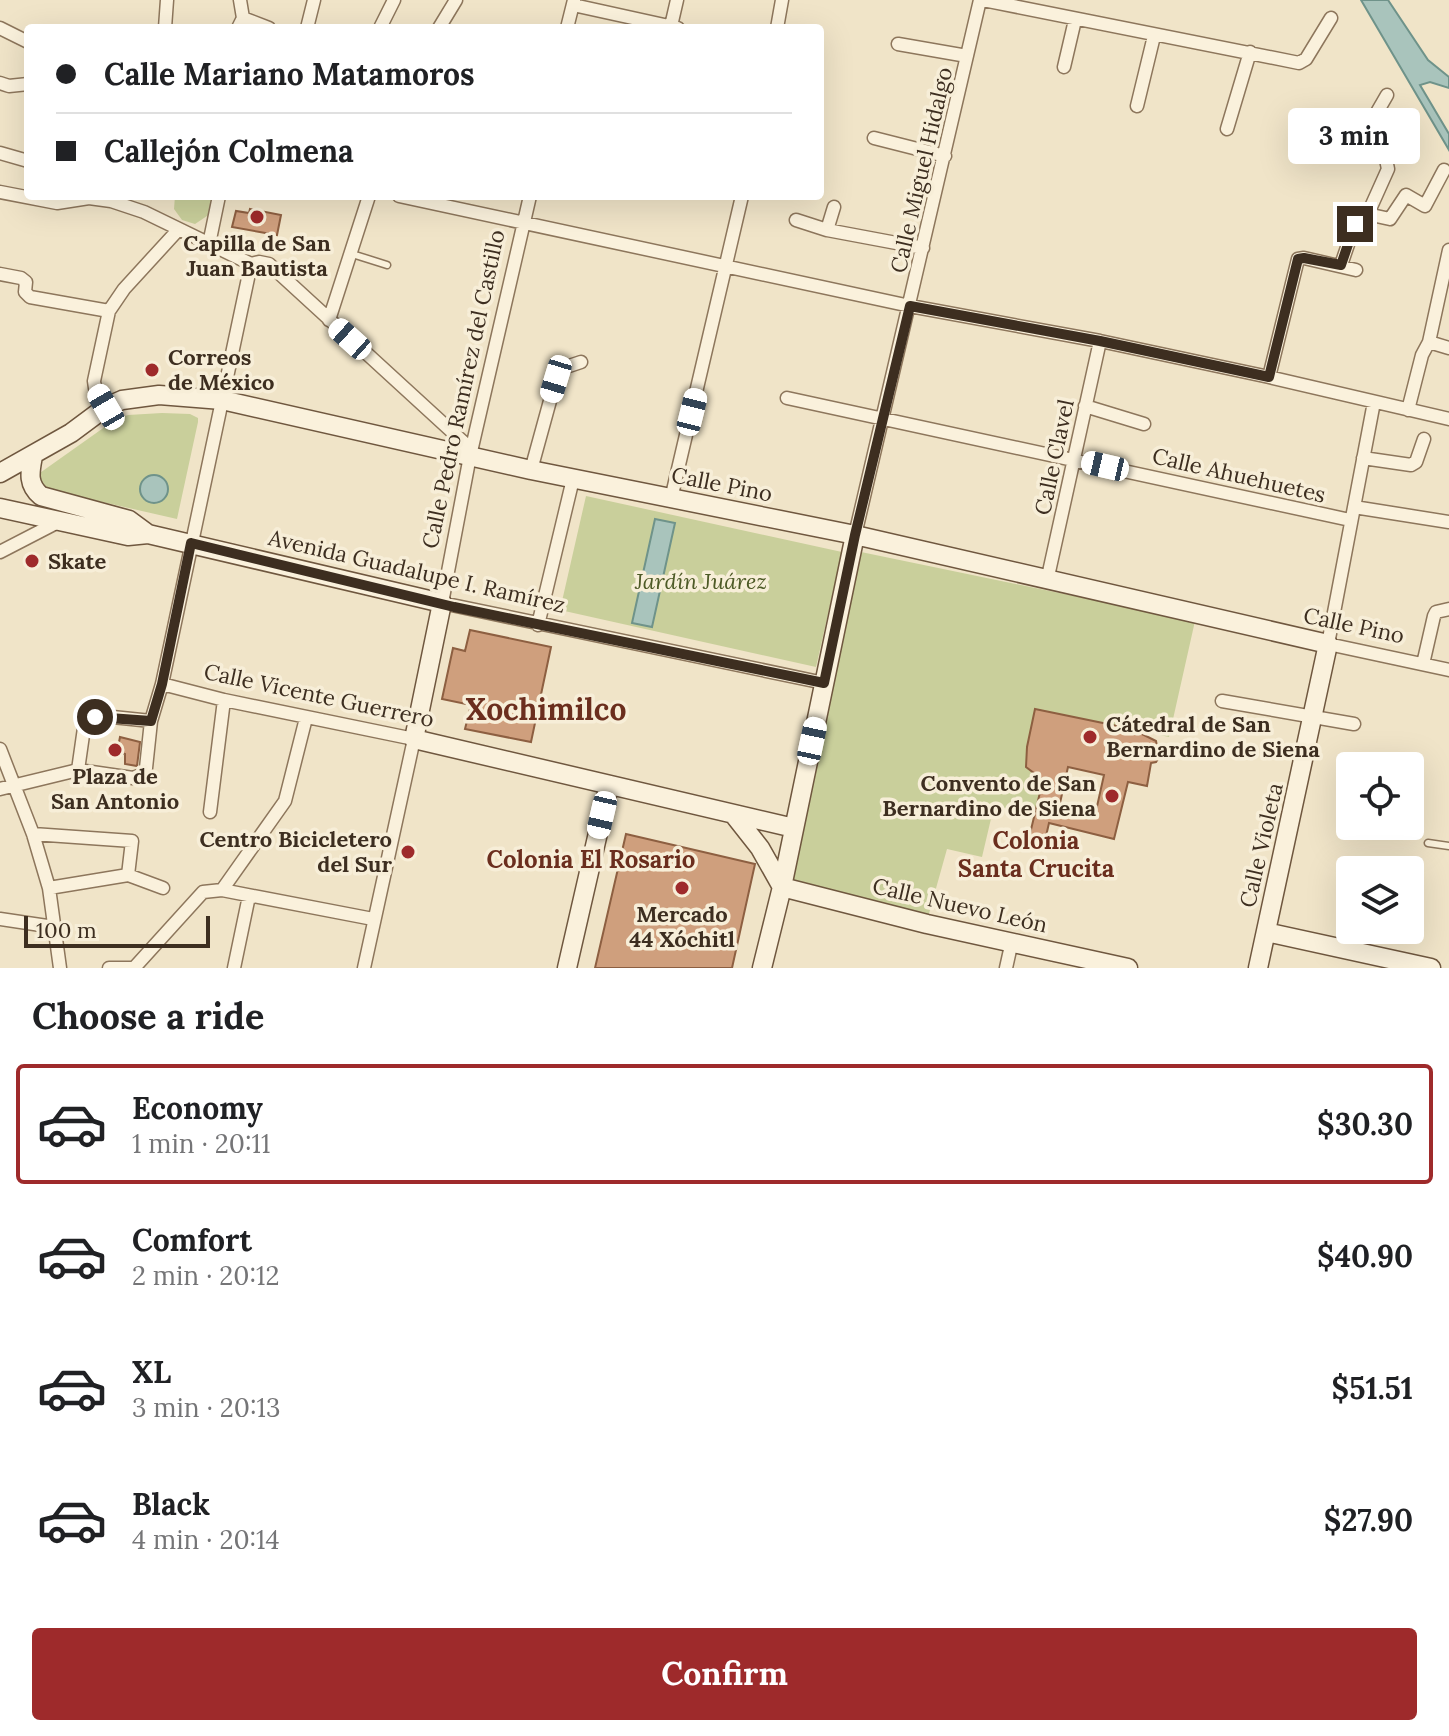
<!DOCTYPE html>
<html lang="en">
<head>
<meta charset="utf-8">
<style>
	body { margin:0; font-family:Lora,serif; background:#f2f2f2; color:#202124; height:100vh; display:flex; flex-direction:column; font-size:30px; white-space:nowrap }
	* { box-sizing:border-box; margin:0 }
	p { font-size:26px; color:#757577 }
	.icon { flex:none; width:44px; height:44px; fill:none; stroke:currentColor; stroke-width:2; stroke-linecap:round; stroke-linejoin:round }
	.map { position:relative; height:968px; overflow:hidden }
	.details { display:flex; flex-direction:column; background:#fff; flex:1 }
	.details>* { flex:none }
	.hud { position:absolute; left:24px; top:24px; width:800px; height:176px; border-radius:8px; box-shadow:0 8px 32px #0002; display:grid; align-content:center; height:176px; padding:0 32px; background:#fff }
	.fabs { position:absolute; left:1336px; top:752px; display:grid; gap:16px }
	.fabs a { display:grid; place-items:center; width:88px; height:88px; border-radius:8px; background:#fff; box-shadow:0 8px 32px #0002; font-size:40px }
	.scale { position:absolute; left:24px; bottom:20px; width:186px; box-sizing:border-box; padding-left:8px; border:4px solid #3d2e20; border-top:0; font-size:22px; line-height:28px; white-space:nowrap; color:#3d2e20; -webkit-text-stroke:6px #f7eed8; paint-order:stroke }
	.end { position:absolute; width:36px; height:36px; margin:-18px; border:10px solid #3d2e20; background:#fff; box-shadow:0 0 0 4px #fff }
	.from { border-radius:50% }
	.bubble { position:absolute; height:56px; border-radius:8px; background:#fff; box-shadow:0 8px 32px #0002; font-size:26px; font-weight:700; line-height:56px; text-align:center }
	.car { position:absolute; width:24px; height:48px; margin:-24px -12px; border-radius:10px; box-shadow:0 0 6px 2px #0007; background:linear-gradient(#fff 24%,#345 0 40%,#fff 0 76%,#345 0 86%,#fff 0) }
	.hud b { display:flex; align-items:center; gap:28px; height:76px; font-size:30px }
	.hud b+b { border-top:2px solid #e0e0e0 }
	.hud i { width:20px; height:20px; background:#202124 }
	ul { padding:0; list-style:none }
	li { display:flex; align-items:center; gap:24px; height:120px; margin:0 16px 12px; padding:0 16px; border:4px solid transparent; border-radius:8px }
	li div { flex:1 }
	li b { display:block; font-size:30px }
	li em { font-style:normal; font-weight:700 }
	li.selected { border-color:#9e2a2b }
	li>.icon { width:72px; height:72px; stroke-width:1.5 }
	h2 { padding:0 32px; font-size:36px; line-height:96px }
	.button { display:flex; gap:16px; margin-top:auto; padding:16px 32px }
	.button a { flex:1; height:92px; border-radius:8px; background:#9e2a2b; color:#fff; font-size:32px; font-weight:700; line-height:92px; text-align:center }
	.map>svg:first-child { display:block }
	.green { fill:#c9cf9b }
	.water { fill:#a9c4bc; stroke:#6f938a; stroke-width:2 }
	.building { fill:#cf9f7d; stroke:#8d5f41; stroke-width:2; fill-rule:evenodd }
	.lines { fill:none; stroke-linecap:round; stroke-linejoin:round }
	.lane-casing { stroke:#8d765c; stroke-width:9 }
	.street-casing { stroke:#8d765c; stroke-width:15 }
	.secondary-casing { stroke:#6f573f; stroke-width:21 }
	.lane { stroke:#faf1dc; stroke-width:6 }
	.street { stroke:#faf1dc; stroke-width:12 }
	.secondary { stroke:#faf1dc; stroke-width:18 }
	.route { stroke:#3d2e20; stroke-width:10 }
	.poi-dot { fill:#9e2a2b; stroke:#f7eed8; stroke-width:3 }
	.labels { text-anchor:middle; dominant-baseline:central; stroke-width:7; stroke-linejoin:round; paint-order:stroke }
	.street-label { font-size:22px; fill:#3d2e20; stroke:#f7eed8 }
	.poi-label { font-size:22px; font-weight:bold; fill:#3d2e20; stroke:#f7eed8 }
	.park-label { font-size:22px; font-style:italic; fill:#4d5a26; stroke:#f7eed8 }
	.neighbourhood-label { font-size:24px; font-weight:bold; fill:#6b2e1e; stroke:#f7eed8 }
	.district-label { font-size:30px; font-weight:bold; fill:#6b2e1e; stroke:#f7eed8 }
</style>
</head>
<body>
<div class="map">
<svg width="1449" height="968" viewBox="0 0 1449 968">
	<rect width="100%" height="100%" fill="#f0e4c8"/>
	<path class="green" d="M175,196H212L213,203L210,214L195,224L182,220L174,209Z
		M162,413L190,414L198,418V422L177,519L41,488L37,475L116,419L128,415Z
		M586,496L842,552L816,667L560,610Z
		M861,552L1195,621L1169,737L1035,709L1027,747L1026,767L1043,780L1035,814L994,806L982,857L947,849L928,917L787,884Z"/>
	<path class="water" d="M1361,0H1388L1428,60L1449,77V88L1430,82L1420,85L1449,134V150Z
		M140 489a14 14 0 1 1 28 0a14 14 0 1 1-28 0Z
		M655,519L675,523L652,627L632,623Z"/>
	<path class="building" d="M250,209L281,215L277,235L232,227L236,211L249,213Z
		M470,630L551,647L531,742L465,729L471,705L442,699L453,648L465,651Z
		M1035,709L1132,729L1156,741L1159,757L1156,762L1151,763L1147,786L1128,782L1114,839L1049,823L1044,845L1028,842L1043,780L1026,767L1027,747ZM1068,767L1104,775L1096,811L1060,803Z
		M120,737L140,742L137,766L125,764V754L117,752Z
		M626,834L755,864L732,968H595Z"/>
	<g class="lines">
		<defs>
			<path id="lane" d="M352,254L387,265
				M1428,843L1449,846"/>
			<path id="street" d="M983,0L1299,63L1306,59L1331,18
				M573,5L678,28
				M243,18L269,28
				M671,26L677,0
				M0,28L28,42
				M165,28L167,0
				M238,28L243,18L240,0
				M307,28L314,0
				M380,28L394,0
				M439,28L456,0
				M567,28L574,0
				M777,28L782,0
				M898,44L967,56
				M1064,67L1075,20
				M0,83L9,86L28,84
				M1137,106L1154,36
				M1227,129L1250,52
				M874,138L945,156
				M0,153L28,161
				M0,192L57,203L89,198L111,201L144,212L251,264L259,262L269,264L472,450
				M399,196L910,306L1100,341L1269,377L1449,419
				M530,196L470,456L442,603L824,683
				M1367,214L1390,219L1406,195L1425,206L1444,170
				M796,220L827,230L923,248
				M827,230L834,207
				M209,244L219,196
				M1341,265L1355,224L1366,218L1388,169L1384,150L1393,132L1376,114L1387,95
				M0,274L21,278L26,282L25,292L30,297L109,311
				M329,320L369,196
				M1429,342L1449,348
				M1269,377L1298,259L1304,258L1356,270
				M787,398L1350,520
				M1374,402L1328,644L1449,670
				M1085,406L1144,424
				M106,407L95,388L94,381L109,311L124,289L178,230
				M1408,410L1422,355L1429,342L1449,250
				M1363,458L1411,465L1416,462L1424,439
				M531,470L556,379L563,368L581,362
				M671,499L742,196
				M1354,507L1449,522
				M855,535L980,0
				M0,552L58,522
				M1047,581L1100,341
				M538,625L573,479
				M1423,664L1434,616L1436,612L1449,609
				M162,684L224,700L414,739L364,968
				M1222,701L1354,724
				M0,749L33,834L49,888L60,968
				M78,770L133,778L141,775L146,768L151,721L162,684L251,264
				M0,789L78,770L84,728L89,719L103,716L151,721
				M210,812L224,700
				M33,834L132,841L128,875
				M128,875L163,888
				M49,888L128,875
				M222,890L285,801L306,718
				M0,919L54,927
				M109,968H131
				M134,968L203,892L222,890L373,919
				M234,968L249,896
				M1006,968L1012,941"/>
			<path id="secondary" d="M33,456C30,472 27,484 41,496L129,520L148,534
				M0,473L71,433L106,407L122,400L159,395L222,400L531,470L855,535L1328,644L1258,968
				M0,508L128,536L148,534L442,603L414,739L794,828
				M734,815L760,848L782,887L927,924L1128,968
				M1266,932L1431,968
				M567,968L609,785
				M762,968L782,887L855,535"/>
		</defs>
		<use href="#lane" class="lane-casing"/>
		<use href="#street" class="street-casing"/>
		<use href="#secondary" class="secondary-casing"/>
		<use href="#lane" class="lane"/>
		<use href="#street" class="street"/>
		<use href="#secondary" class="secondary"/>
	</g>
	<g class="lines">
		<path class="route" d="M95,717L151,721L162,684L191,543L454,607L824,683L855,535L910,306L1100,341L1269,377L1298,259L1304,258L1341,265L1355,224"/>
	</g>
	<g class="poi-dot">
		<circle cx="257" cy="217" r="8"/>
		<circle cx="152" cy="370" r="8"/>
		<circle cx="32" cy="561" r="8"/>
		<circle cx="1090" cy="737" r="8"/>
		<circle cx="115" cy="750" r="8"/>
		<circle cx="1112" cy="796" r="8"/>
		<circle cx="408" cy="852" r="8"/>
		<circle cx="682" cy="888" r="8"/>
	</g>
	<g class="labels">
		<g class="street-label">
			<text transform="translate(921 170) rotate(-77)">Calle Miguel Hidalgo</text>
			<text transform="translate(463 389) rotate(-78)">Calle Pedro Ramírez del Castillo</text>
			<text transform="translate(1054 457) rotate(-78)">Calle Clavel</text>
			<text transform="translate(1239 475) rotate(13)">Calle Ahuehuetes</text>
			<text transform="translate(722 484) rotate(11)">Calle Pino</text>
			<text transform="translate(417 571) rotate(13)">Avenida Guadalupe I. Ramírez</text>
			<text transform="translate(1354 625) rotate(12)">Calle Pino</text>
			<text transform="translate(319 695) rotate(12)">Calle Vicente Guerrero</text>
			<text transform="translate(1261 845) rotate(-77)">Calle Violeta</text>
			<text transform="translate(960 905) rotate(13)">Calle Nuevo León</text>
		</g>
		<g class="poi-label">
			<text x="257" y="243">Capilla de San<tspan x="257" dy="25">Juan Bautista</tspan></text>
			<text x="168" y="357" text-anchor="start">Correos<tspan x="168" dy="25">de México</tspan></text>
			<text x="48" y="561" text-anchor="start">Skate</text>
			<text x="1106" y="724" text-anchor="start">Cátedral de San<tspan x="1106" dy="25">Bernardino de Siena</tspan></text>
			<text x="115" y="776">Plaza de<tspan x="115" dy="25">San Antonio</tspan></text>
			<text x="1096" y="783" text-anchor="end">Convento de San<tspan x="1096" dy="25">Bernardino de Siena</tspan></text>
			<text x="392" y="839" text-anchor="end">Centro Bicicletero<tspan x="392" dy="25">del Sur</tspan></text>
			<text x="682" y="914">Mercado<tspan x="682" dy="25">44 Xóchitl</tspan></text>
		</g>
		<g class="park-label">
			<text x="701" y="581">Jardín Juárez</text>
		</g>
		<g class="neighbourhood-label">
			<text x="1036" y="840">Colonia<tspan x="1036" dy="28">Santa Crucita</tspan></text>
			<text x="591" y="859">Colonia El Rosario</text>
		</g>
		<g class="district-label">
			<text x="546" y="709">Xochimilco</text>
		</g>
	</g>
</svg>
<div class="fabs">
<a><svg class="icon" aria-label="locate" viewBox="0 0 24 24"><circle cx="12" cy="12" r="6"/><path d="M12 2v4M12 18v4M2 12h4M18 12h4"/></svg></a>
<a><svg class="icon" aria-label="layers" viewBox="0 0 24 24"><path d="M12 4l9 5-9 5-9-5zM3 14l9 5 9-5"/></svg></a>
</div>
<div class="scale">100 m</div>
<i class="end from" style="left:95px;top:717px"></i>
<i class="end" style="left:1355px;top:224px"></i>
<div class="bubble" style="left:1288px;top:108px;width:132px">3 min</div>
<i class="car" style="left:350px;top:339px;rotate:312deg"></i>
<i class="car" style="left:556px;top:379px;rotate:197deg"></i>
<i class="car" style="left:106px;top:407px;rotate:330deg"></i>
<i class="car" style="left:692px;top:412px;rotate:14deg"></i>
<i class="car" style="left:1105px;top:466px;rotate:283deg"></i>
<i class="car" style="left:812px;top:741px;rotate:12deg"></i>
<i class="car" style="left:602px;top:815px;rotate:193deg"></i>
<div class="hud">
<b><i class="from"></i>Calle Mariano Matamoros</b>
<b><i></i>Callejón Colmena</b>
</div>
</div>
<section class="details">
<h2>Choose a ride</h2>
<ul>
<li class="selected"><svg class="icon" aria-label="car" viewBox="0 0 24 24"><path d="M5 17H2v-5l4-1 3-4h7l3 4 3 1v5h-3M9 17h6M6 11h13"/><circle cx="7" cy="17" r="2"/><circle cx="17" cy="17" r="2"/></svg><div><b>Economy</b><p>1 min · 20:11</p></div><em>$30.30</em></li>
<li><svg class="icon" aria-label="car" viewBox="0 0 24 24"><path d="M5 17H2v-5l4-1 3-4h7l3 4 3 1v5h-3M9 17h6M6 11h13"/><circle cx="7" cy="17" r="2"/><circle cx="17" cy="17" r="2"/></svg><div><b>Comfort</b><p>2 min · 20:12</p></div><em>$40.90</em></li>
<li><svg class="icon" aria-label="car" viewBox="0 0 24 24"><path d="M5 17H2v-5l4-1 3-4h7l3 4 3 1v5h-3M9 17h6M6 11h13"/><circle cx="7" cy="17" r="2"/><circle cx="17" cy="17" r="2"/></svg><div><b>XL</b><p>3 min · 20:13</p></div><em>$51.51</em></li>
<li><svg class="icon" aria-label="car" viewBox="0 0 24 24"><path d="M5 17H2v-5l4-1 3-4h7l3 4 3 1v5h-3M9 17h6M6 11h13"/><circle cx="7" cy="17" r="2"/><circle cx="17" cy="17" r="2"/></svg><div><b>Black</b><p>4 min · 20:14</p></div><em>$27.90</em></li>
</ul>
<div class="button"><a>Confirm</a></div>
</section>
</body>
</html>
